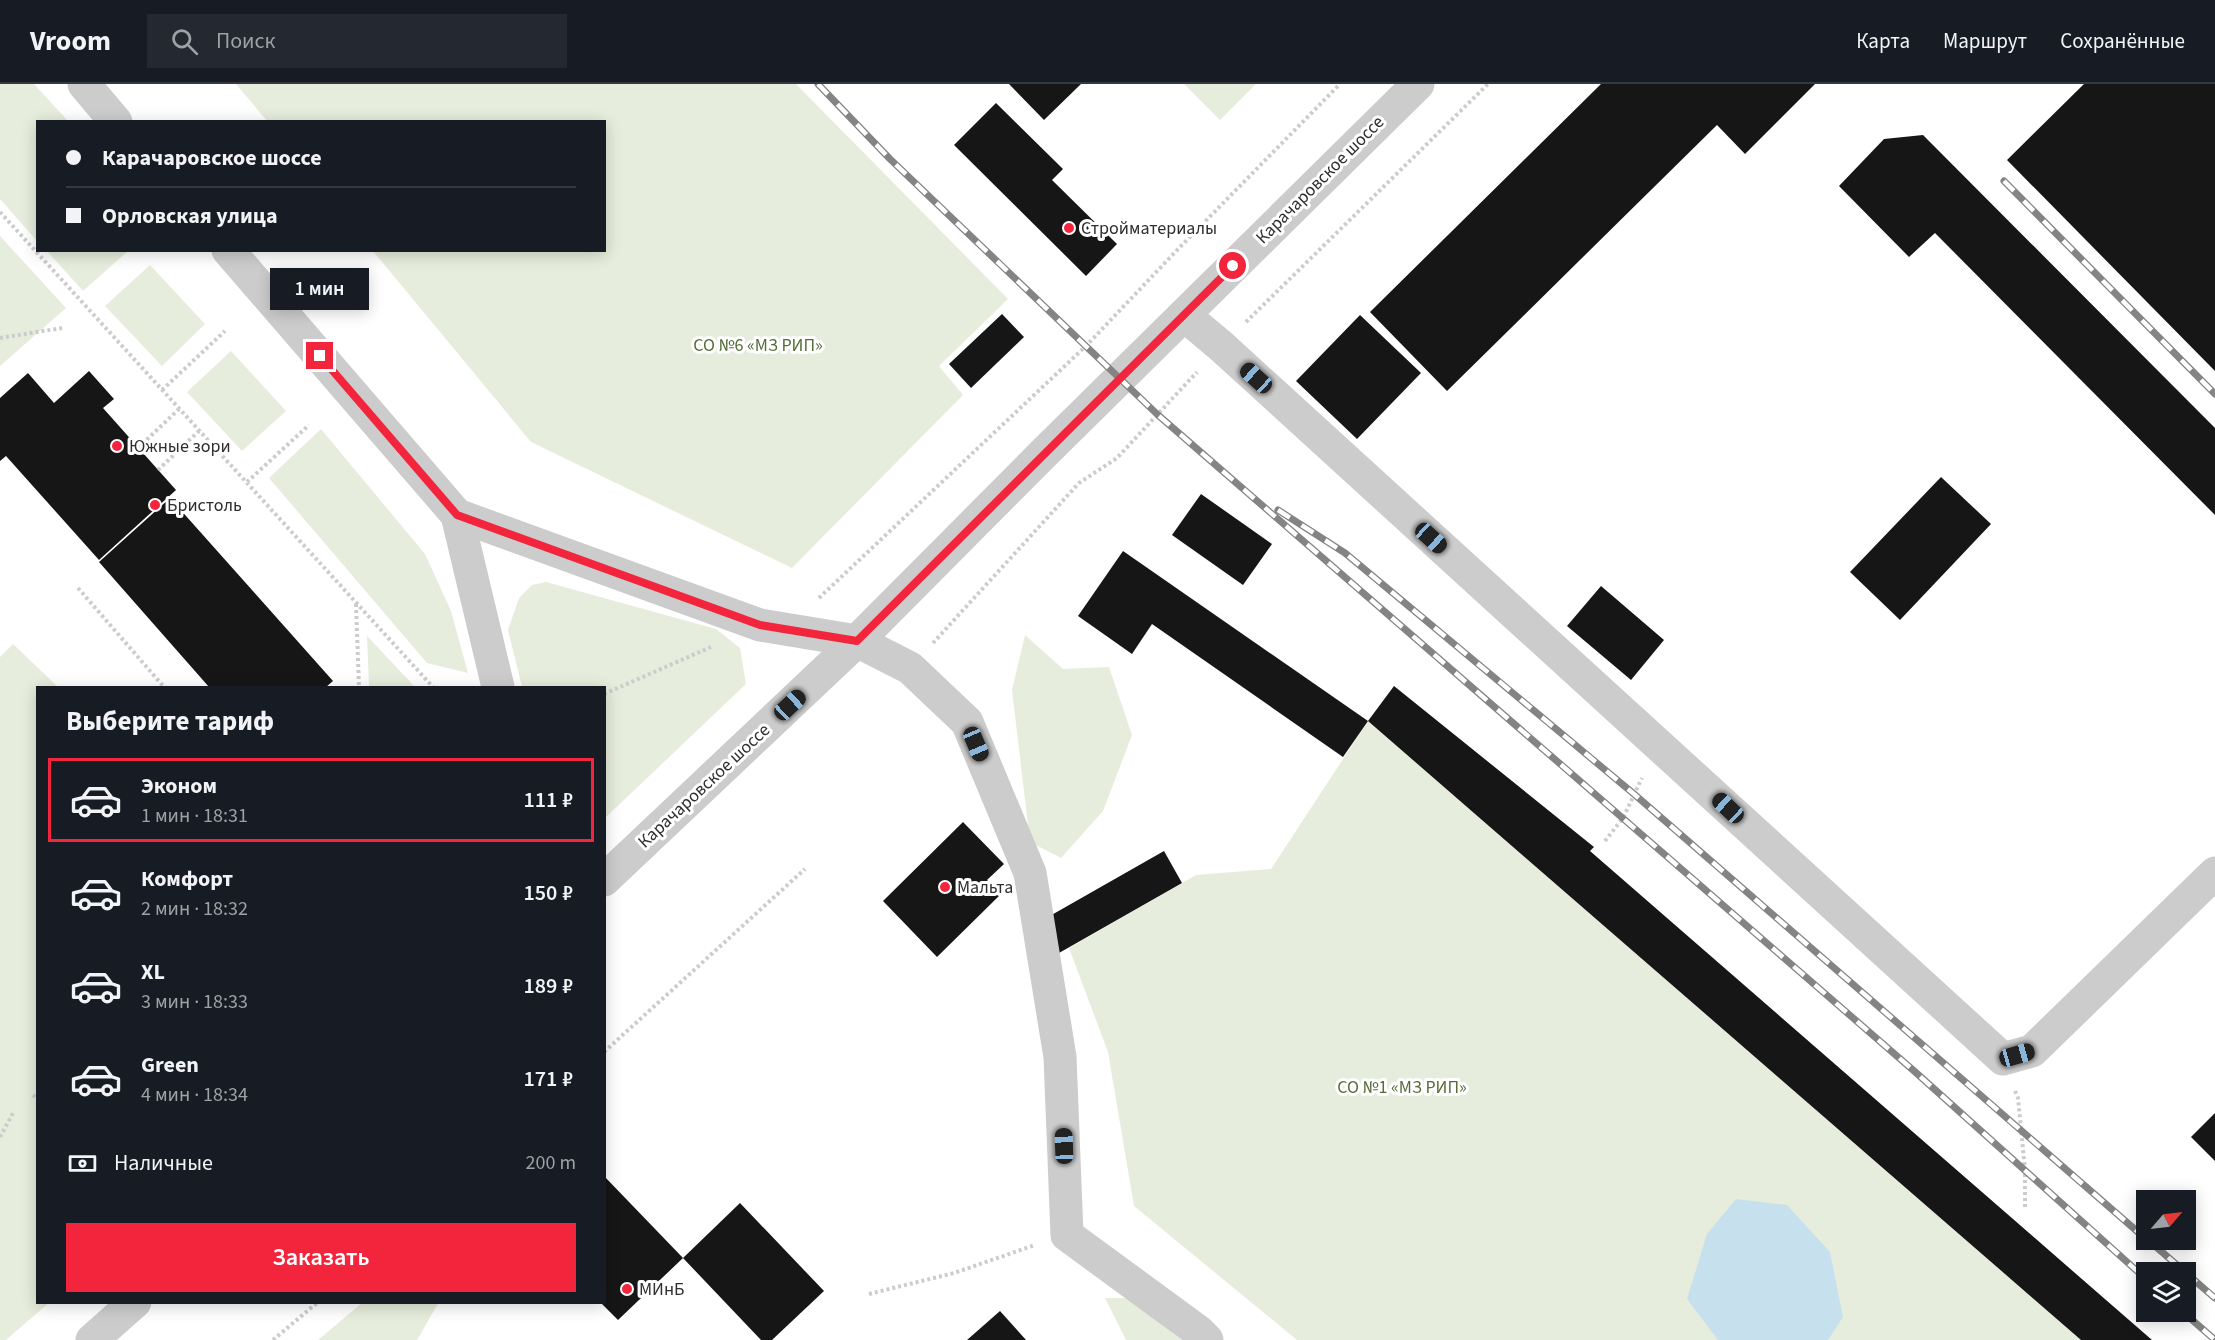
<!DOCTYPE html>
<html lang="ru">
<head>
<meta charset="utf-8">
<style>
	body { margin:0; font-family:"Source Sans 3",sans-serif; background:#242831; color:#f1f3f6; height:100vh; display:flex; flex-direction:column; font-size:22px; white-space:nowrap }
	* { box-sizing:border-box; margin:0 }
	p { font-size:20px; color:#9ea1a6 }
	.icon { flex:none; width:33px; height:33px; fill:none; stroke:currentColor; stroke-width:2; stroke-linecap:round; stroke-linejoin:round }
	.map { position:relative; flex:1; overflow:hidden }
	.sheet { position:absolute; left:36px; top:602px; width:570px; height:618px; display:flex; flex-direction:column; background:#171b24; border-radius:0px; box-shadow:0 3px 15px #0003 }
	.sheet>* { flex:none }
	.hud { position:absolute; left:36px; top:36px; width:570px; height:132px; border-radius:0px; box-shadow:0 3px 15px #0003; display:grid; align-content:center; height:132px; padding:0 30px; background:#171b24 }
	.needle { width:39px; rotate:62deg }
	.tools { position:absolute; left:2136px; top:1106px; display:grid; gap:12px }
	.tools a { display:grid; place-items:center; width:60px; height:60px; border-radius:0px; background:#171b24; box-shadow:0 3px 15px #0003; font-size:30px }
	.end { position:absolute; width:27px; height:27px; margin:-14px; border:8px solid #f2253c; background:#fff; box-shadow:0 0 0 3px #fff }
	.from { border-radius:50% }
	.bubble { position:absolute; height:42px; border-radius:0px; background:#171b24; box-shadow:0 3px 15px #0003; font-size:20px; font-weight:600; line-height:42px; text-align:center }
	.car { position:absolute; width:18px; height:36px; margin:-18px -9px; border-radius:8px; box-shadow:0 0 4px 2px #0007; background:linear-gradient(#222 24%,#8ab4d8 0 40%,#222 0 76%,#8ab4d8 0 86%,#222 0) }
	.hud b { display:flex; align-items:center; gap:21px; height:57px; font-size:22px }
	.hud b+b { border-top:2px solid #363941 }
	.hud i { width:15px; height:15px; background:#f1f3f6 }
	ul { padding:0; list-style:none }
	li { display:flex; align-items:center; gap:18px; height:84px; margin:0 12px 9px; padding:0 18px; border:3px solid transparent; border-radius:0px }
	li div { flex:1 }
	li b { display:block; font-size:22px }
	li em { font-style:normal; font-weight:600 }
	li.selected { border-color:#f2253c }
	li>.icon { width:54px; height:54px; stroke-width:1.5 }
	h2 { padding:0 30px; font-size:27px; line-height:72px }
	.pay { display:flex; align-items:center; gap:15px; height:66px; padding:0 30px; font-size:22px }
	.pay p { margin-inline-start:auto }
	.button { display:flex; gap:12px; margin-top:auto; padding:12px 30px }
	.button a { flex:1; height:69px; border-radius:0px; background:#f2253c; color:#fff; font-size:24px; font-weight:600; line-height:69px; text-align:center }
	header { display:flex; align-items:center; gap:36px; box-sizing:border-box; height:84px; padding:0 30px; background:#171b24; border-bottom:2px solid #363941 }
	header strong { font-size:28px }
	nav { display:flex; gap:33px; margin-inline-start:auto; font-size:21px }
	.search { width:420px; height:54px; background:#242831; display:flex; align-items:center; gap:15px; box-sizing:border-box; padding:0 21px; border-radius:0px; color:#9ea1a6; font-size:22px }
	.map>svg:first-child { display:block }
	.green { fill:#e6eddc }
	.water { fill:#c6e0ee }
	.building { fill:#161616 }
	.lines { fill:none; stroke-linecap:round; stroke-linejoin:round }
	.path { stroke:#ccc; stroke-width:4; stroke-dasharray:3 3; stroke-linecap:butt }
	.minor { stroke:#ccc; stroke-width:33 }
	.rail-casing { stroke:#848484; stroke-width:7 }
	.rail { stroke:#fff; stroke-width:4.5; stroke-dasharray:14; stroke-linecap:butt }
	.route { stroke:#f2253c; stroke-width:8 }
	.poi-dot { fill:#f2253c; stroke:#fff; stroke-width:2 }
	.labels { text-anchor:middle; dominant-baseline:central; stroke-width:6; stroke-linejoin:round; paint-order:stroke }
	.street-label { font-size:18px; fill:#2f2f2f; stroke:#fff }
	.poi-label { font-size:18px; fill:#2f2f2f; stroke:#fff; text-anchor:start }
	.park-label { font-size:18px; fill:#546e39; stroke:#fff }
</style>
</head>
<body>
<header>
<strong>Vroom</strong>
<div class="search"><svg class="icon" aria-label="search" viewBox="0 0 24 24"><circle cx="10" cy="10" r="6"/><path d="M15 15l6 6"/></svg>Поиск</div>
<nav><a>Карта</a><a>Маршрут</a><a>Сохранённые</a></nav>
</header>
<div class="map">
<svg width="2215" height="1256" viewBox="0 0 2215 1256">
	<rect width="100%" height="100%" fill="#fff"/>
	<path class="green" d="M0,0H34L68,37L38,38L37,157L0,115Z
		M236,0H796L1008,215L939,282L963,311L792,484L531,358L373,167L604,166V38L267,37Z
		M1184,0H1256L1220,36Z
		M0,152L66,224L0,282Z
		M47,167H128L83,207Z
		M150,181L205,240L162,282L105,222Z
		M231,267L286,327L242,367L187,308Z
		M321,345L425,470L451,527L468,589L427,579L269,394Z
		M546,498L716,545L740,564L746,600L605,734L604,603H522L508,546L519,514L532,501Z
		M1025,551L1063,585L1109,583L1132,651L1103,727L1061,774L1030,758L1012,606Z
		M367,552L415,603H369Z
		M13,560L58,603H38V1218H50L6,1256H0V573Z
		M1368,637L2081,1256H1297L1134,1122L1108,968L1069,864L1196,791L1271,785Z
		M1105,1214H1128L1182,1256H1126Z
		M363,1218H439L417,1256H318Z"/>
	<path class="water" d="M1736,1115L1787,1121L1830,1168L1843,1233L1828,1256H1718L1687,1215L1707,1150Z"/>
	<path class="building" d="M1009,0H1081L1044,36Z
		M1601,0H1815L1745,70L1717,41L1447,307L1370,228Z
		M2084,0H2215V287L2007,76Z
		M996,19L1063,85L1052,96L1117,160L1086,192L954,61Z
		M1923,51L2215,344V431L1935,149L1909,173L1839,102L1884,55Z
		M1002,230L1024,253L971,304L949,280Z
		M1360,231L1421,289L1357,355L1296,297Z
		M89,287L114,315L103,324L176,406L99,476L6,372L0,377V314L28,289L54,319Z
		M1941,393L1991,440L1900,536L1850,488Z
		M1201,410L1272,460L1243,501L1172,451Z
		M170,414L333,597L326,603H209L99,478Z
		M1123,467L1368,637L1343,673L1152,540L1132,570L1078,532Z
		M1601,502L1664,556L1631,596L1567,542Z
		M1394,602L1594,763L1590,767L2152,1256H2081L1368,637Z
		M963,738L1004,780L987,796L1001,810L937,873L883,817Z
		M1164,767L1182,799L1059,869L1041,837Z
		M2215,1029V1077L2191,1053Z
		M604,1092L683,1174L618,1236L600,1218H604Z
		M740,1119L824,1207L772,1256H761L683,1174Z
		M1000,1227L1026,1256H967Z"/>
	<g class="lines">
		<path class="path" d="M0,128L433,603
			M1246,238L1488,0
			M0,254L62,244
			M162,306L225,247
			M138,364L179,325
			M158,386L199,347
			M247,398L309,341
			M78,504L164,603
			M819,514L1086,262L1180,163L1340,0
			M356,520L359,603
			M933,559L1079,399L1117,374L1197,288
			M604,610L711,563
			M1605,757L1623,734L1642,694
			M604,968L805,785
			M2015,1007L2018,1014L2025,1086V1124
			M33,1011L38,1016
			M0,1053L13,1029
			M869,1210L954,1189L1035,1161
			M273,1256L318,1218"/>
		<path class="minor" d="M84,0L116,38
			M228,166L457,431L498,603
			M1184,231L1221,262L2003,975L2032,967L2215,789
			M457,431L760,541L857,557L910,584L967,638L1030,789L1060,973L1067,1151L1198,1247L1207,1256
			M604,796L857,557L1042,371L1418,0
			M92,1256L135,1218"/>
		<defs>
			<path id="rail" d="M818,0L890,75L1158,331L1913,986L2146,1195
				M2004,97L2215,310
				M1278,426L1345,469L1634,710L2146,1155
				M2147,1155L2185,1188
				M2186,1189L2215,1214
				M2182,1227L2215,1256"/>
		</defs>
		<use href="#rail" class="rail-casing"/>
		<use href="#rail" class="rail"/>
	</g>
	<g class="lines">
		<path class="route" d="M320,272L457,431L760,541L857,557L1233,182"/>
	</g>
	<g class="poi-dot">
		<circle cx="1069" cy="144" r="6"/>
		<circle cx="117" cy="362" r="6"/>
		<circle cx="155" cy="421" r="6"/>
		<circle cx="945" cy="803" r="6"/>
		<circle cx="627" cy="1205" r="6"/>
	</g>
	<g class="labels">
		<g class="street-label">
			<text transform="translate(1320 96) rotate(-45)">Карачаровское шоссе</text>
			<text transform="translate(704 702) rotate(-43)">Карачаровское шоссе</text>
		</g>
		<g class="poi-label">
			<text x="1081" y="144">Стройматериалы</text>
			<text x="129" y="362">Южные зори</text>
			<text x="167" y="421">Бристоль</text>
			<text x="957" y="803">Мальта</text>
			<text x="639" y="1205">МИнБ</text>
		</g>
		<g class="park-label">
			<text x="758" y="261">СО №6 «МЗ РИП»</text>
			<text x="1402" y="1003">СО №1 «МЗ РИП»</text>
		</g>
	</g>
</svg>
<div class="tools">
<a><svg class="needle" viewBox="-14 -14 28 28"><path d="M0-13l5 13h-10z" fill="#e53935"/><path d="M0 13l5-13h-10z" fill="#9ea1a6"/></svg></a>
<a><svg class="icon" aria-label="layers" viewBox="0 0 24 24"><path d="M12 4l9 5-9 5-9-5zM3 14l9 5 9-5"/></svg></a>
</div>
<i class="end from" style="left:1233px;top:182px"></i>
<i class="end" style="left:320px;top:272px"></i>
<div class="bubble" style="left:270px;top:184px;width:99px">1 мин</div>
<i class="car" style="left:1256px;top:294px;rotate:312deg"></i>
<i class="car" style="left:1431px;top:454px;rotate:132deg"></i>
<i class="car" style="left:790px;top:621px;rotate:47deg"></i>
<i class="car" style="left:976px;top:660px;rotate:157deg"></i>
<i class="car" style="left:1728px;top:724px;rotate:313deg"></i>
<i class="car" style="left:2017px;top:971px;rotate:74deg"></i>
<i class="car" style="left:1064px;top:1062px;rotate:358deg"></i>
<div class="hud">
<b><i class="from"></i>Карачаровское шоссе</b>
<b><i></i>Орловская улица</b>
</div>
<section class="sheet">
<h2>Выберите тариф</h2>
<ul>
<li class="selected"><svg class="icon" aria-label="car" viewBox="0 0 24 24"><path d="M5 17H2v-5l4-1 3-4h7l3 4 3 1v5h-3M9 17h6M6 11h13"/><circle cx="7" cy="17" r="2"/><circle cx="17" cy="17" r="2"/></svg><div><b>Эконом</b><p>1 мин · 18:31</p></div><em>111 ₽</em></li>
<li><svg class="icon" aria-label="car" viewBox="0 0 24 24"><path d="M5 17H2v-5l4-1 3-4h7l3 4 3 1v5h-3M9 17h6M6 11h13"/><circle cx="7" cy="17" r="2"/><circle cx="17" cy="17" r="2"/></svg><div><b>Комфорт</b><p>2 мин · 18:32</p></div><em>150 ₽</em></li>
<li><svg class="icon" aria-label="car" viewBox="0 0 24 24"><path d="M5 17H2v-5l4-1 3-4h7l3 4 3 1v5h-3M9 17h6M6 11h13"/><circle cx="7" cy="17" r="2"/><circle cx="17" cy="17" r="2"/></svg><div><b>XL</b><p>3 мин · 18:33</p></div><em>189 ₽</em></li>
<li><svg class="icon" aria-label="car" viewBox="0 0 24 24"><path d="M5 17H2v-5l4-1 3-4h7l3 4 3 1v5h-3M9 17h6M6 11h13"/><circle cx="7" cy="17" r="2"/><circle cx="17" cy="17" r="2"/></svg><div><b>Green</b><p>4 мин · 18:34</p></div><em>171 ₽</em></li>
</ul>
<div class="pay"><svg class="icon" aria-label="cash" viewBox="0 0 24 24"><path d="M3 7h18v10H3z"/><circle cx="12" cy="12" r="2"/></svg>Наличные<p>200 m</p></div>
<div class="button"><a>Заказать</a></div>
</section>
</div>
</body>
</html>
